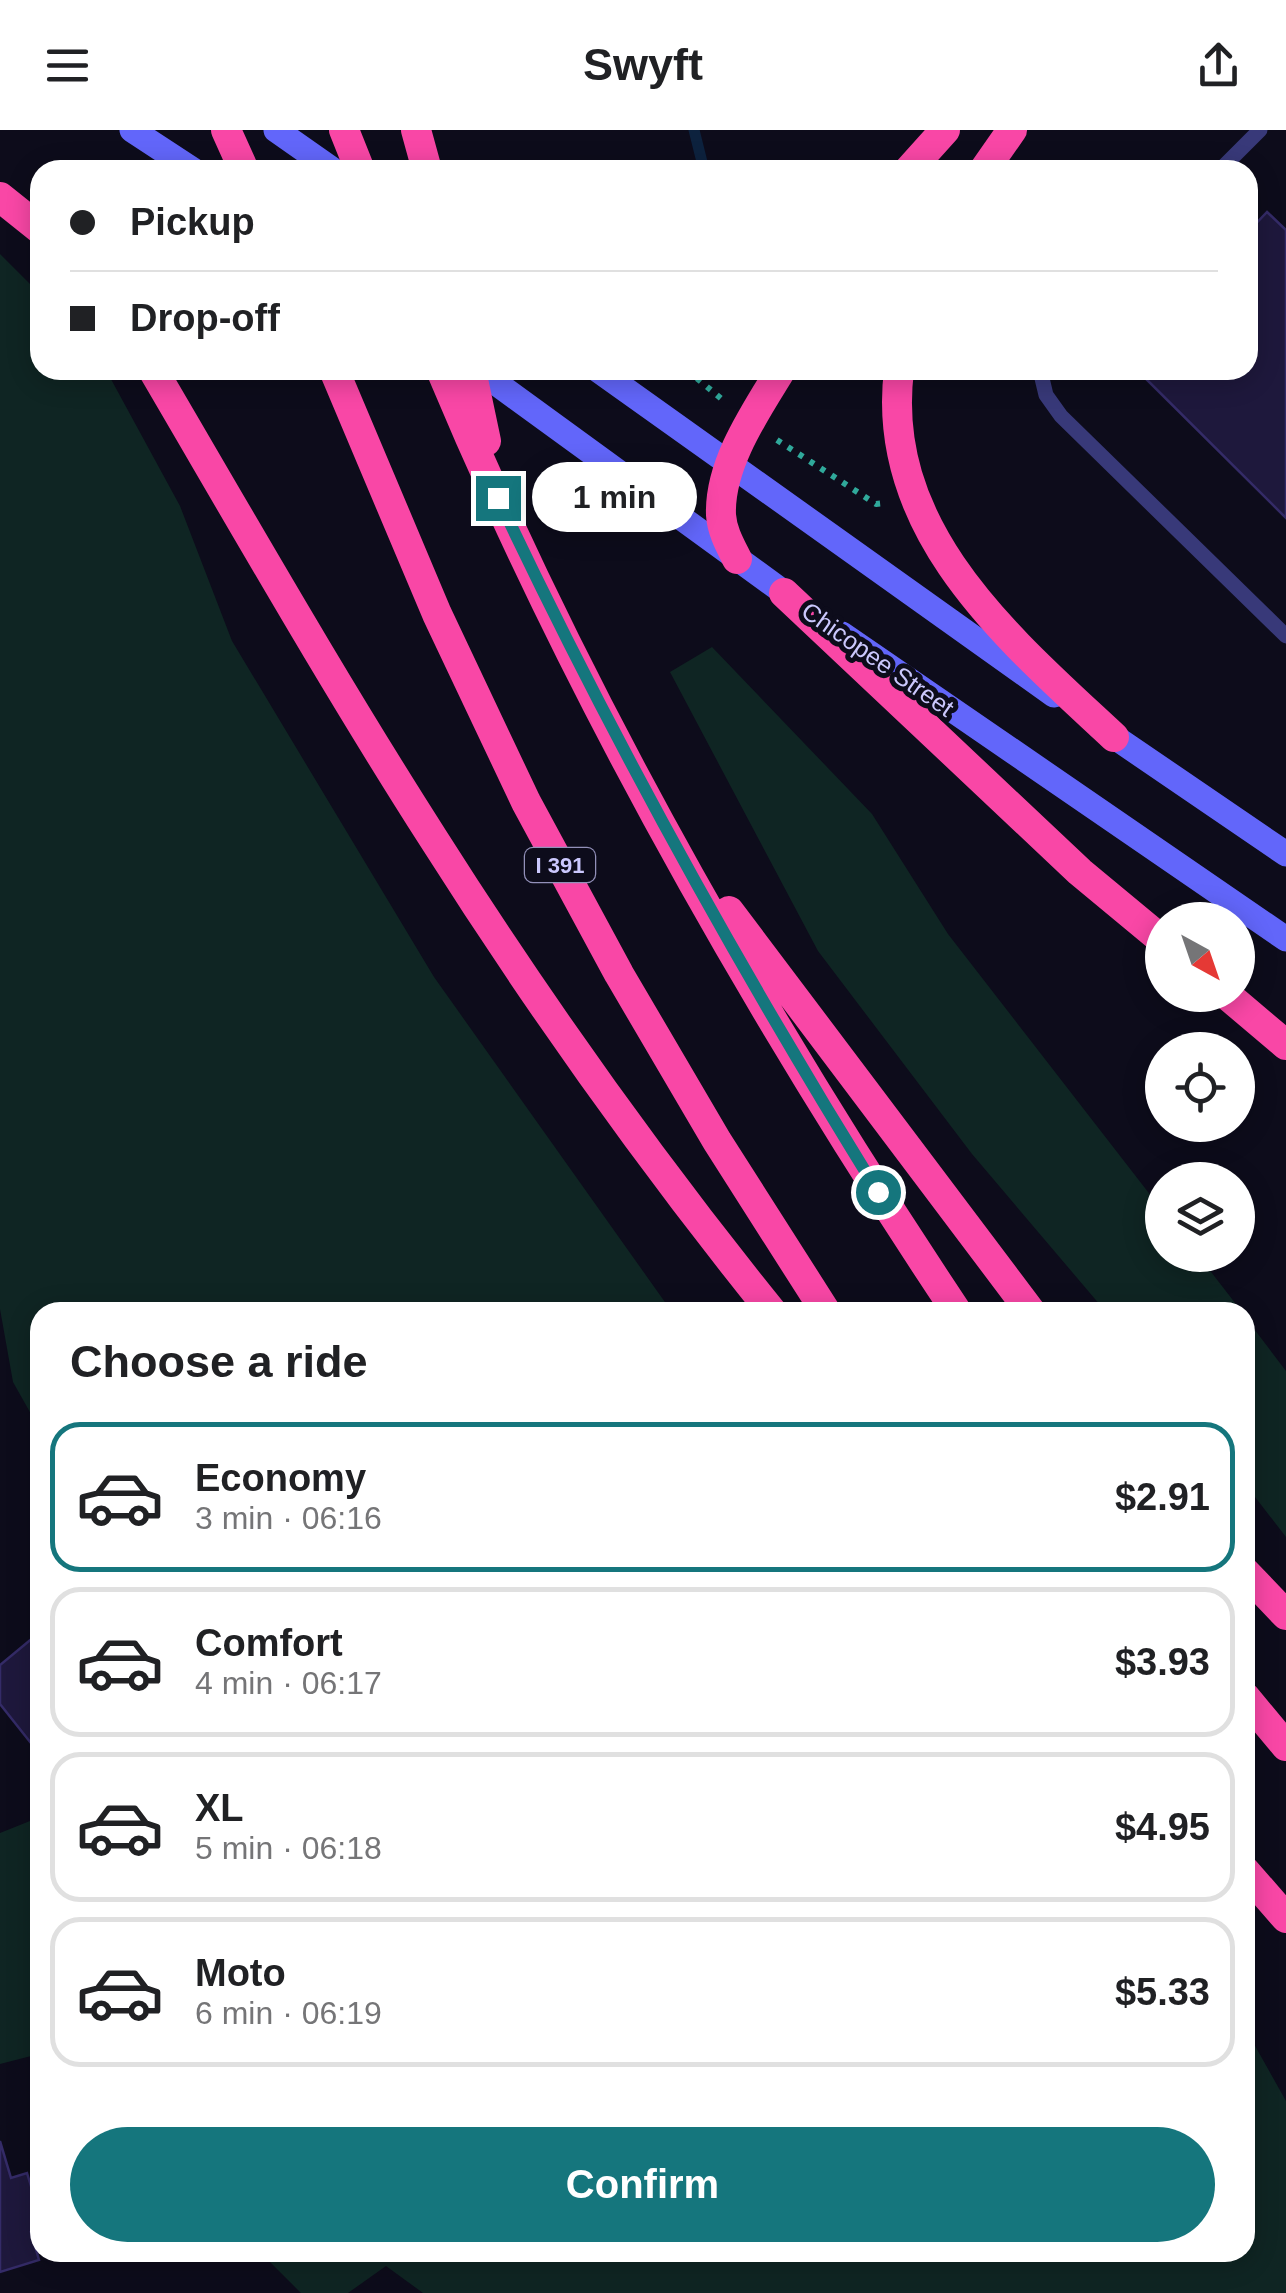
<!DOCTYPE html>
<html lang="en">
<head>
<meta charset="utf-8">
<style>
	body { margin:0; font-family:Helvetica,sans-serif; background:#f6f6f6; color:#202124; height:100vh; display:flex; flex-direction:column; font-size:38px; white-space:nowrap }
	* { box-sizing:border-box; margin:0 }
	p { font-size:32px; color:#757577 }
	.icon { flex:none; width:55px; height:55px; fill:none; stroke:currentColor; stroke-width:2; stroke-linecap:round; stroke-linejoin:round }
	.map { position:relative; flex:1; overflow:hidden }
	.sheet { position:absolute; left:30px; top:1172px; width:1225px; height:960px; display:flex; flex-direction:column; background:#fff; border-radius:30px; box-shadow:0 5px 25px #0003 }
	.sheet>* { flex:none }
	.banner { position:absolute; left:30px; top:30px; width:1228px; height:220px; border-radius:30px; box-shadow:0 5px 25px #0003; display:grid; align-content:center; height:220px; padding:0 40px; background:#fff }
	.needle { width:65px; rotate:140deg }
	.buttons { position:absolute; left:1145px; top:772px; display:grid; gap:20px }
	.buttons a { display:grid; place-items:center; width:110px; height:110px; border-radius:50%; background:#fff; box-shadow:0 5px 25px #0003; font-size:50px }
	.end { position:absolute; width:45px; height:45px; margin:-22px; border:12px solid #15767d; background:#fff; box-shadow:0 0 0 5px #fff }
	.from { border-radius:50% }
	.bubble { position:absolute; height:70px; border-radius:35px; background:#fff; box-shadow:0 5px 25px #0003; font-size:32px; font-weight:700; line-height:70px; text-align:center }
	.banner b { display:flex; align-items:center; gap:35px; height:95px; font-size:38px }
	.banner b+b { border-top:2px solid #e0e0e0 }
	.banner i { width:25px; height:25px; background:#202124 }
	ul { padding:0; list-style:none }
	li { display:flex; align-items:center; gap:30px; height:150px; margin:0 20px 15px; padding:0 20px; border:5px solid #e0e0e0; border-radius:30px }
	li div { flex:1 }
	li b { display:block; font-size:38px }
	li em { font-style:normal; font-weight:700 }
	li.active { border-color:#15767d }
	li>.icon { width:90px; height:90px; stroke-width:1.5 }
	h2 { padding:0 40px; font-size:45px; line-height:120px }
	.cta { display:flex; gap:20px; margin-top:auto; padding:20px 40px }
	.cta a { flex:1; height:115px; border-radius:60px; background:#15767d; color:#fff; font-size:40px; font-weight:700; line-height:115px; text-align:center }
	header { display:flex; justify-content:space-between; align-items:center; height:130px; padding:0 40px; background:#fff; font-size:45px; font-weight:700 }
	.map>svg:first-child { display:block }
	.green { fill:#0f2523 }
	.lines { fill:none; stroke-linecap:round; stroke-linejoin:round }
	.stream { stroke:#0d223e; stroke-width:11 }
	.building { fill:#1e183c; stroke:#342b67; stroke-width:2.5 }
	.path { stroke:#30a99b; stroke-width:6; stroke-dasharray:5 8; stroke-linecap:butt }
	.lane { stroke:#383979; stroke-width:15 }
	.secondary { stroke:#6266fa; stroke-width:25 }
	.highway { stroke:#f947a6; stroke-width:30 }
	.route { stroke:#15767d; stroke-width:12 }
	.labels { text-anchor:middle; dominant-baseline:central; stroke-width:10; stroke-linejoin:round; paint-order:stroke }
	.shield { fill:#0d0c1b; stroke:#9290b9; stroke-width:2.5 }
	.shield-label { font-size:22px; font-weight:bold; fill:#cbc8fd }
	.street-label { font-size:25px; fill:#cbc8fd; stroke:#0d0c1b }
</style>
</head>
<body>
<header><svg class="icon" aria-label="menu" viewBox="0 0 24 24"><path d="M4 6h16M4 12h16M4 18h16"/></svg>Swyft<svg class="icon" aria-label="share" viewBox="0 0 24 24"><path d="M12 15V3M7 8l5-5 5 5M5 13v7h14v-7"/></svg></header>
<div class="map">
<svg width="1286" height="2163" viewBox="0 0 1286 2163">
	<rect width="100%" height="100%" fill="#0d0c1b"/>
	<path class="green" d="M0,124L40,164V240H106L180,376L232,511L434,847L672,1182H40V1300L13,1252L0,1179Z
		M712,517L872,684L948,804L1162,1080V1125H1198L1242,1182H1106L972,1024L818,821L670,542Z
		M1245,1187L1286,1241V1407L1245,1354Z
		M40,1687V1930L35,1925L0,1934V1703Z
		M1245,1898L1286,1971V2163H423L386,2136L348,2163H301L261,2123L1245,2122Z"/>
	<g class="lines">
		<path class="stream" d="M694,0L704,40"/>
	</g>
	<path class="building" d="M1267,82L1286,100V388L1137,240H1248V102Z
		M40,1502V1621L38,1622L0,1574V1535Z
		M0,2011L11,2048L27,2043L40,2086V2099L31,2102L39,2130L0,2142Z"/>
	<g class="lines">
		<path class="path" d="M687,240L724,271
			M777,310L876,374L886,373"/>
		<path class="lane" d="M1220,40L1260,0
			M1040,240L1046,265L1061,286L1286,506"/>
		<path class="secondary" d="M132,0L193,40
			M276,0L333,40
			M478,240L797,472
			M598,240L1054,565
			M842,504L1286,809
			M1100,597L1286,724"/>
		<path class="highway" d="M226,0L244,40
			M344,0L360,40
			M416,0L427,40
			M909,40L945,0
			M984,40L1012,0
			M0,67L40,99
			M153,240C245,397 335,555 433,708C537,872 650,1031 772,1182
			M334,240L437,484L526,672L619,844L717,1011L826,1182
			M441,240C579,570 759,885 957,1182
			M471,240L486,311
			M899,240C879,401 1009,509 1114,607
			M737,429C730,415 722,401 721,385C719,334 756,281 781,240
			M784,463L1080,742L1162,810
			M729,781L1031,1182
			M1227,865L1286,915
			M1245,1442L1286,1485
			M1245,1567L1286,1616
			M1245,1741L1286,1788"/>
	</g>
	<g class="lines">
		<path class="route" d="M498,368C611,607 739,838 878,1062"/>
	</g>
	<g class="labels">
		<rect class="shield" x="525" y="718" width="70" height="34" rx="8"/>
		<g class="shield-label">
			<text x="560" y="735">I 391</text>
		</g>
		<g class="street-label">
			<text transform="translate(878 529) rotate(35)">Chicopee Street</text>
		</g>
	</g>
</svg>
<div class="buttons">
<a><svg class="needle" viewBox="-14 -14 28 28"><path d="M0-13l5 13h-10z" fill="#e53935"/><path d="M0 13l5-13h-10z" fill="#757577"/></svg></a>
<a><svg class="icon" aria-label="locate" viewBox="0 0 24 24"><circle cx="12" cy="12" r="6"/><path d="M12 2v4M12 18v4M2 12h4M18 12h4"/></svg></a>
<a><svg class="icon" aria-label="layers" viewBox="0 0 24 24"><path d="M12 4l9 5-9 5-9-5zM3 14l9 5 9-5"/></svg></a>
</div>
<i class="end from" style="left:878px;top:1062px"></i>
<i class="end" style="left:498px;top:368px"></i>
<div class="bubble" style="left:532px;top:332px;width:165px">1 min</div>
<div class="banner">
<b><i class="from"></i>Pickup</b>
<b><i></i>Drop-off</b>
</div>
<section class="sheet">
<h2>Choose a ride</h2>
<ul>
<li class="active"><svg class="icon" aria-label="car" viewBox="0 0 24 24"><path d="M5 17H2v-5l4-1 3-4h7l3 4 3 1v5h-3M9 17h6M6 11h13"/><circle cx="7" cy="17" r="2"/><circle cx="17" cy="17" r="2"/></svg><div><b>Economy</b><p>3 min · 06:16</p></div><em>$2.91</em></li>
<li><svg class="icon" aria-label="car" viewBox="0 0 24 24"><path d="M5 17H2v-5l4-1 3-4h7l3 4 3 1v5h-3M9 17h6M6 11h13"/><circle cx="7" cy="17" r="2"/><circle cx="17" cy="17" r="2"/></svg><div><b>Comfort</b><p>4 min · 06:17</p></div><em>$3.93</em></li>
<li><svg class="icon" aria-label="car" viewBox="0 0 24 24"><path d="M5 17H2v-5l4-1 3-4h7l3 4 3 1v5h-3M9 17h6M6 11h13"/><circle cx="7" cy="17" r="2"/><circle cx="17" cy="17" r="2"/></svg><div><b>XL</b><p>5 min · 06:18</p></div><em>$4.95</em></li>
<li><svg class="icon" aria-label="car" viewBox="0 0 24 24"><path d="M5 17H2v-5l4-1 3-4h7l3 4 3 1v5h-3M9 17h6M6 11h13"/><circle cx="7" cy="17" r="2"/><circle cx="17" cy="17" r="2"/></svg><div><b>Moto</b><p>6 min · 06:19</p></div><em>$5.33</em></li>
</ul>
<div class="cta"><a>Confirm</a></div>
</section>
</div>
</body>
</html>
